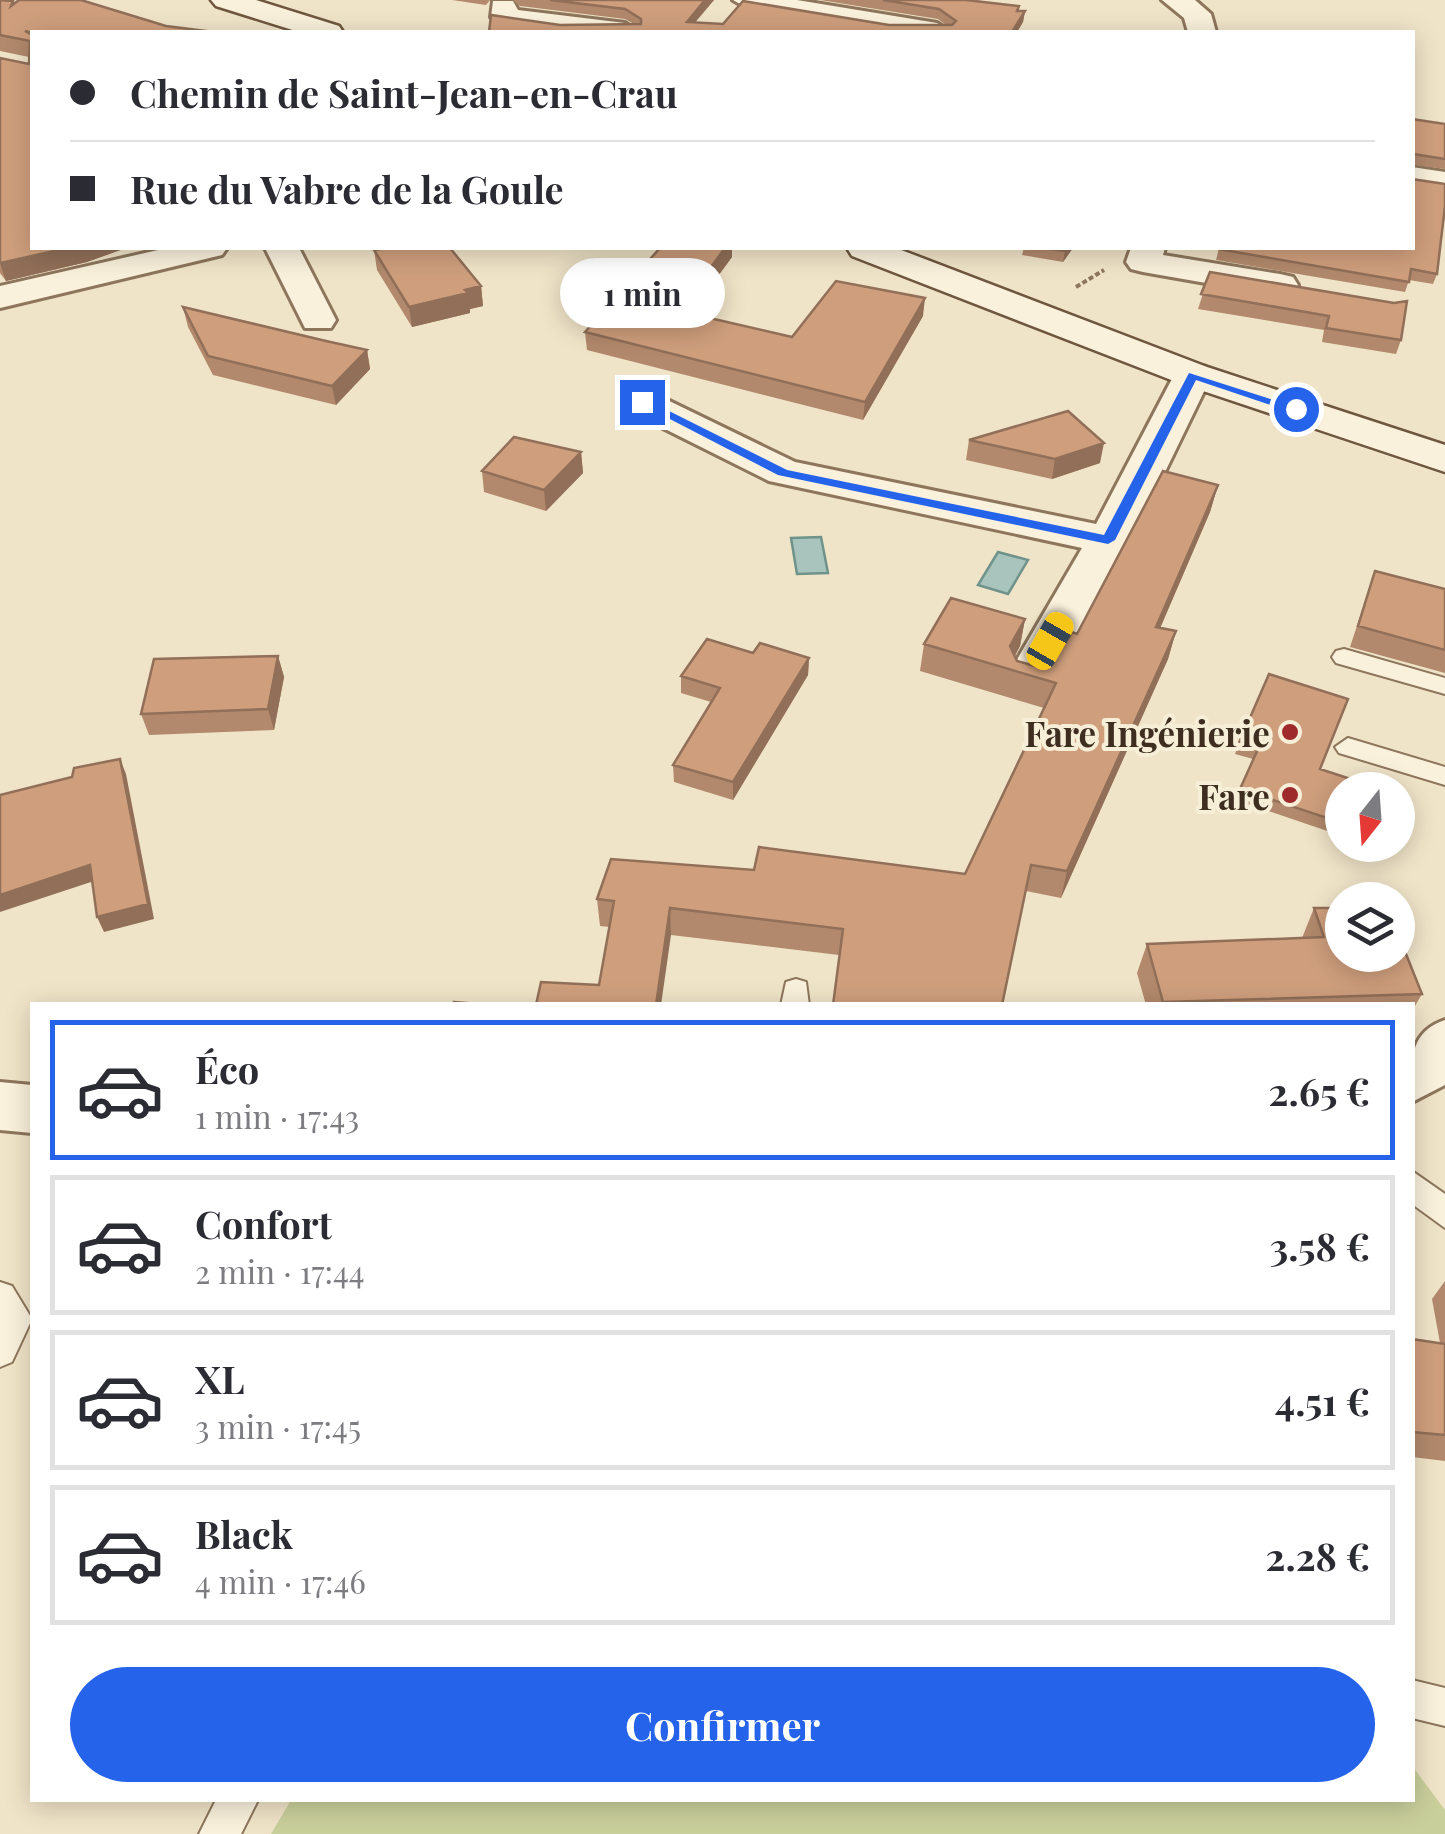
<!DOCTYPE html>
<html lang="fr">
<head>
<meta charset="utf-8">
<style>
	body { margin:0; font-family:"Playfair Display",serif; background:#f7f7f7; color:#2b2b33; height:100vh; display:flex; flex-direction:column; font-size:38px; white-space:nowrap }
	* { box-sizing:border-box; margin:0 }
	p { font-size:32px; color:#7c7c81 }
	.icon { flex:none; width:55px; height:55px; fill:none; stroke:currentColor; stroke-width:2; stroke-linecap:round; stroke-linejoin:round }
	.map { position:relative; flex:1; overflow:hidden }
	.sheet { position:absolute; left:30px; top:1002px; width:1385px; height:800px; display:flex; flex-direction:column; background:#fff; border-radius:0px; box-shadow:0 5px 25px #0003 }
	.sheet>* { flex:none }
	.top-card { position:absolute; left:30px; top:30px; width:1385px; height:220px; border-radius:0px; box-shadow:0 5px 25px #0003; display:grid; align-content:center; height:220px; padding:0 40px; background:#fff }
	.needle { width:65px; rotate:197deg }
	.tools { position:absolute; left:1325px; top:772px; display:grid; gap:20px }
	.tools a { display:grid; place-items:center; width:90px; height:90px; border-radius:50%; background:#fff; box-shadow:0 5px 25px #0003; font-size:50px }
	.end { position:absolute; width:45px; height:45px; margin:-22px; border:12px solid #2563eb; background:#fff; box-shadow:0 0 0 5px #fff }
	.from { border-radius:50% }
	.bubble { position:absolute; height:70px; border-radius:35px; background:#fff; box-shadow:0 5px 25px #0003; font-size:32px; font-weight:700; line-height:70px; text-align:center }
	.car { position:absolute; width:30px; height:60px; margin:-30px -15px; border-radius:12px; box-shadow:0 0 8px 2px #0007; background:linear-gradient(#f5c518 24%,#345 0 40%,#f5c518 0 76%,#345 0 86%,#f5c518 0) }
	.top-card b { display:flex; align-items:center; gap:35px; height:95px; font-size:38px }
	.top-card b+b { border-top:2px solid #e1e1e2 }
	.top-card i { width:25px; height:25px; background:#2b2b33 }
	ul { padding:18px 0 0; list-style:none }
	li { display:flex; align-items:center; gap:30px; height:140px; margin:0 20px 15px; padding:0 20px; border:5px solid #e1e1e2; border-radius:0px }
	li div { flex:1 }
	li b { display:block; font-size:38px }
	li em { font-style:normal; font-weight:700 }
	li.current { border-color:#2563eb }
	li>.icon { width:90px; height:90px; stroke-width:1.5 }
	.primary-button { display:flex; gap:20px; margin-top:auto; padding:20px 40px }
	.primary-button a { flex:1; height:115px; border-radius:60px; background:#2563eb; color:#fff; font-size:40px; font-weight:700; line-height:115px; text-align:center }
	.map>svg:first-child { display:block }
	.green { fill:#c9cf9b }
	.water { fill:#a9c4bc; stroke:#6f938a; stroke-width:2.5 }
	.lines { fill:none; stroke-linecap:round; stroke-linejoin:round }
	.lane-casing { stroke:#8d765c; stroke-width:4 }
	.street-casing { stroke:#8d765c; stroke-width:6 }
	.secondary-casing { stroke:#6f573f; stroke-width:5 }
	.path { stroke:#8d765c; stroke-width:4; stroke-dasharray:5 2.5; stroke-linecap:butt }
	.lane { fill:#faf1dc; fill-rule:evenodd }
	.street { fill:#faf1dc; fill-rule:evenodd }
	.secondary { fill:#faf1dc; fill-rule:evenodd }
	.wall { fill:#b2896c }
	.shaded-wall { fill:#916f58 }
	.building { fill:#cf9f7d; stroke:#916f58; stroke-width:2.5 }
	.route { fill:#2563eb }
	.poi-dot { fill:#9e2a2b; stroke:#f7eed8; stroke-width:4 }
	.labels { text-anchor:middle; dominant-baseline:central; stroke-width:8; stroke-linejoin:round; paint-order:stroke }
	.poi-label { font-size:35px; font-weight:bold; fill:#3d2e20; stroke:#f7eed8; text-anchor:end }
</style>
</head>
<body>
<div class="map">
<svg width="1445" height="1834" viewBox="0 0 1445 1834">
	<rect width="100%" height="100%" fill="#f0e4c8"/>
	<path class="green" d="M1413,1767L1445,1810V1834H271L291,1800H1412Z"/>
	<path class="water" d="M821,537L828,573L797,574L791,538Z
		M998,552L1028,560L1008,594L978,585Z"/>
	<g class="lines">
		<defs>
			<path id="lane" d="M1344,649L1445,678V694L1336,663L1332,657L1336,651Z
				M1348,738L1445,767V785L1339,753L1335,747Z
				M796,979L806,982L809,1005H781L786,982Z
				M1412,1171L1445,1194V1228L1412,1204Z
				M0,1282L12,1286L32,1319L12,1362L0,1367Z
				M1412,1680L1445,1688V1726L1412,1718Z
				M216,1800H258L241,1834H199Z"/>
			<path id="street" d="M733,0H797L937,23L951,32H889L747,8Z
				M1162,0H1195L1211,14L1216,32H1188L1184,18Z
				M493,1H513L518,10L625,23L639,32C612,34 507,38 491,17Z
				M1412,167L1445,172V192L1412,187Z
				M167,248H227L222,255L0,308V286Z
				M265,248H299L336,320L331,328H305Z
				M1131,248H1165L1163,255L1280,274L1293,277L1298,285L1293,293L1280,296L1143,272L1131,269L1126,262Z
				M1193,364L1206,367L1212,375L1148,507L1047,686L1031,690L1015,686L1008,675L1082,548L769,481L629,411L624,403L629,395H657L795,462L1096,524L1174,375L1180,367Z
				M1445,1020V1085L1412,1102C1412,1066 1406,1033 1445,1020Z
				M0,1082L32,1085V1133L0,1130Z"/>
			<path id="secondary" d="M211,0H256L339,26L343,32H299L216,6Z
				M847,248H896L1207,367L1445,445V472L1179,383L852,256Z"/>
		</defs>
		<use href="#lane" class="lane-casing"/>
		<use href="#street" class="street-casing"/>
		<use href="#secondary" class="secondary-casing"/>
		<path class="path" d="M1076,287L1104,270"/>
		<use href="#lane" class="lane"/>
		<use href="#street" class="street"/>
		<use href="#secondary" class="secondary"/>
	</g>
	<path class="wall" d="M0,0L13,1L32,32V248H126L87,262L6,281L0,273V58L29,64V57L0,51Z
		M452,0H490L486,5Z
		M513,0H714L695,22L723,24L946,25L938,19L820,0H966L1025,11L1023,22L1017,32L560,25L634,24L625,19L520,6Z
		M1412,119L1445,124V169L1413,165Z
		M1445,184V215L1437,274L1433,284L1409,280L1405,292L1216,260L1219,248Z
		M660,248H732V257L691,313L792,337L923,316L863,420L587,350L585,332Z
		M1024,248H1073L1063,262L1022,255Z
		M374,250L481,286L483,306L470,309V313L412,327L377,270Z
		M1210,272L1401,340L1396,354L1322,342L1324,330L1198,309Z
		M183,307L367,350L370,369L336,405L213,375L188,327Z
		M969,440L1100,463L1052,479L966,460Z
		M581,452L583,473L546,511L484,492L482,471Z
		M1218,485L1210,512L1160,628L1176,631L1168,659L1061,898L1026,891L839,955L671,935L599,985L609,927L600,926L597,899L754,870L965,874L1044,708L920,671L924,644L1025,619L1020,646L1015,656L1017,661L1035,666L1053,662L1077,634Z
		M1375,571L1445,589V673L1350,647Z
		M753,653L809,658L808,675L733,800L674,782L673,765L711,702L681,693V676Z
		M278,656L284,677L274,730L149,735L141,714Z
		M1239,743L1320,769L1342,790V836L1236,800L1253,759L1235,754Z
		M1314,908L1422,994L1412,1011V1005H1146L1137,973L1147,944L1302,938Z
		M1445,1281V1461L1412,1457V1339L1440,1343L1432,1299Z"/>
	<path class="shaded-wall" d="M705,0H714L687,32V22Z
		M1025,11L1023,22L1017,32H1012Z
		M68,248H126L87,262L6,281L0,263Z
		M725,248H732V257L680,327V309Z
		M1067,248H1073L1063,262L1065,251Z
		M481,286L483,306L470,309V313L412,327L409,307Z
		M925,298L923,316L863,420L865,402Z
		M367,350L370,369L336,405L332,386Z
		M1104,443L1100,463L1052,479L1055,459Z
		M581,452L583,473L546,511L544,490Z
		M1218,485L1210,512L1149,654L1156,627Z
		M1025,619L1020,646L1007,669L1010,646Z
		M1176,631L1168,659L1061,898L1067,871Z
		M278,656L284,677L274,730L268,709Z
		M809,658L808,675L733,800V782Z
		M120,759L126,774L154,919L104,932L97,917Z
		M90,865L97,880L0,912V895Z
		M670,908L671,935L661,1005H656Z"/>
	<path class="building" d="M0,0L13,1L11,6L19,0H81L166,26L214,32L32,33L25,31L32,35V248H68L0,263V58L29,64L30,41L0,35Z
		M550,0H705L687,22L723,24L743,1L889,25H952L956,21L939,9L883,0H966L1019,6L1017,11H1025L1012,32H489L491,15L560,25L641,24V19L625,9Z
		M1412,119L1445,124V159L1413,154L1412,177Z
		M1412,179L1445,184V206L1437,274L1411,269L1409,282L1218,249L1219,248H1412Z
		M387,248H450L481,286L465,290L468,293L409,307L374,250Z
		M660,248H725L680,309L688,313L792,337L836,281L925,298L865,402L585,332Z
		M1044,248H1067L1065,251Z
		M1210,272L1394,303L1407,301L1401,340L1326,328L1329,316L1201,294Z
		M183,307L326,341L367,350L332,386L208,356Z
		M1068,411L1104,443L1055,459L969,440Z
		M514,437L581,452L544,490L482,471Z
		M1163,471L1218,485L1156,627L1176,631L1067,871L1031,865L1002,1005H833L843,929L670,908L656,1005H536L541,982L599,985L614,901L597,899L611,859L754,870L759,847L965,874L1056,683L924,644L951,598L1025,619L1010,646L1017,661L1035,666L1053,662L1072,632L1077,634Z
		M1375,571L1445,589V650L1358,626Z
		M707,639L753,653L760,643L809,658L733,782L673,765L720,688L681,676Z
		M278,656L268,709L141,714L154,659Z
		M1269,674L1348,699L1320,769L1384,790H1342V823L1240,789L1258,749L1239,743Z
		M120,759L148,904L97,917L90,865L0,895V795L72,777L74,768Z
		M1314,908H1342V955H1398V934L1422,994L1163,1002L1147,944L1324,937Z
		M454,1002L490,1005H454Z
		M1412,1339L1445,1344V1435L1412,1432Z"/>
	<path class="route" d="M1189,373L1302,409L1291,412L1196,380L1115,540L1108,544L778,475L637,402L647,400L787,470L1104,535Z"/>
	<g class="poi-dot">
		<circle cx="1290" cy="732" r="10"/>
		<circle cx="1290" cy="795" r="10"/>
	</g>
	<g class="labels">
		<g class="poi-label">
			<text x="1270" y="732">Fare Ingénierie</text>
			<text x="1270" y="795">Fare</text>
		</g>
	</g>
</svg>
<div class="tools">
<a><svg class="needle" viewBox="-14 -14 28 28"><path d="M0-13l5 13h-10z" fill="#e53935"/><path d="M0 13l5-13h-10z" fill="#7c7c81"/></svg></a>
<a><svg class="icon" aria-label="layers" viewBox="0 0 24 24"><path d="M12 4l9 5-9 5-9-5zM3 14l9 5 9-5"/></svg></a>
</div>
<i class="end from" style="left:1296px;top:409px"></i>
<i class="end" style="left:642px;top:402px"></i>
<div class="bubble" style="left:560px;top:258px;width:165px">1 min</div>
<i class="car" style="left:1050px;top:641px;rotate:30deg"></i>
<div class="top-card">
<b><i class="from"></i>Chemin de Saint-Jean-en-Crau</b>
<b><i></i>Rue du Vabre de la Goule</b>
</div>
<section class="sheet">
<ul>
<li class="current"><svg class="icon" aria-label="car" viewBox="0 0 24 24"><path d="M5 17H2v-5l4-1 3-4h7l3 4 3 1v5h-3M9 17h6M6 11h13"/><circle cx="7" cy="17" r="2"/><circle cx="17" cy="17" r="2"/></svg><div><b>Éco</b><p>1 min · 17:43</p></div><em>2.65 €</em></li>
<li><svg class="icon" aria-label="car" viewBox="0 0 24 24"><path d="M5 17H2v-5l4-1 3-4h7l3 4 3 1v5h-3M9 17h6M6 11h13"/><circle cx="7" cy="17" r="2"/><circle cx="17" cy="17" r="2"/></svg><div><b>Confort</b><p>2 min · 17:44</p></div><em>3.58 €</em></li>
<li><svg class="icon" aria-label="car" viewBox="0 0 24 24"><path d="M5 17H2v-5l4-1 3-4h7l3 4 3 1v5h-3M9 17h6M6 11h13"/><circle cx="7" cy="17" r="2"/><circle cx="17" cy="17" r="2"/></svg><div><b>XL</b><p>3 min · 17:45</p></div><em>4.51 €</em></li>
<li><svg class="icon" aria-label="car" viewBox="0 0 24 24"><path d="M5 17H2v-5l4-1 3-4h7l3 4 3 1v5h-3M9 17h6M6 11h13"/><circle cx="7" cy="17" r="2"/><circle cx="17" cy="17" r="2"/></svg><div><b>Black</b><p>4 min · 17:46</p></div><em>2.28 €</em></li>
</ul>
<div class="primary-button"><a>Confirmer</a></div>
</section>
</div>
</body>
</html>
